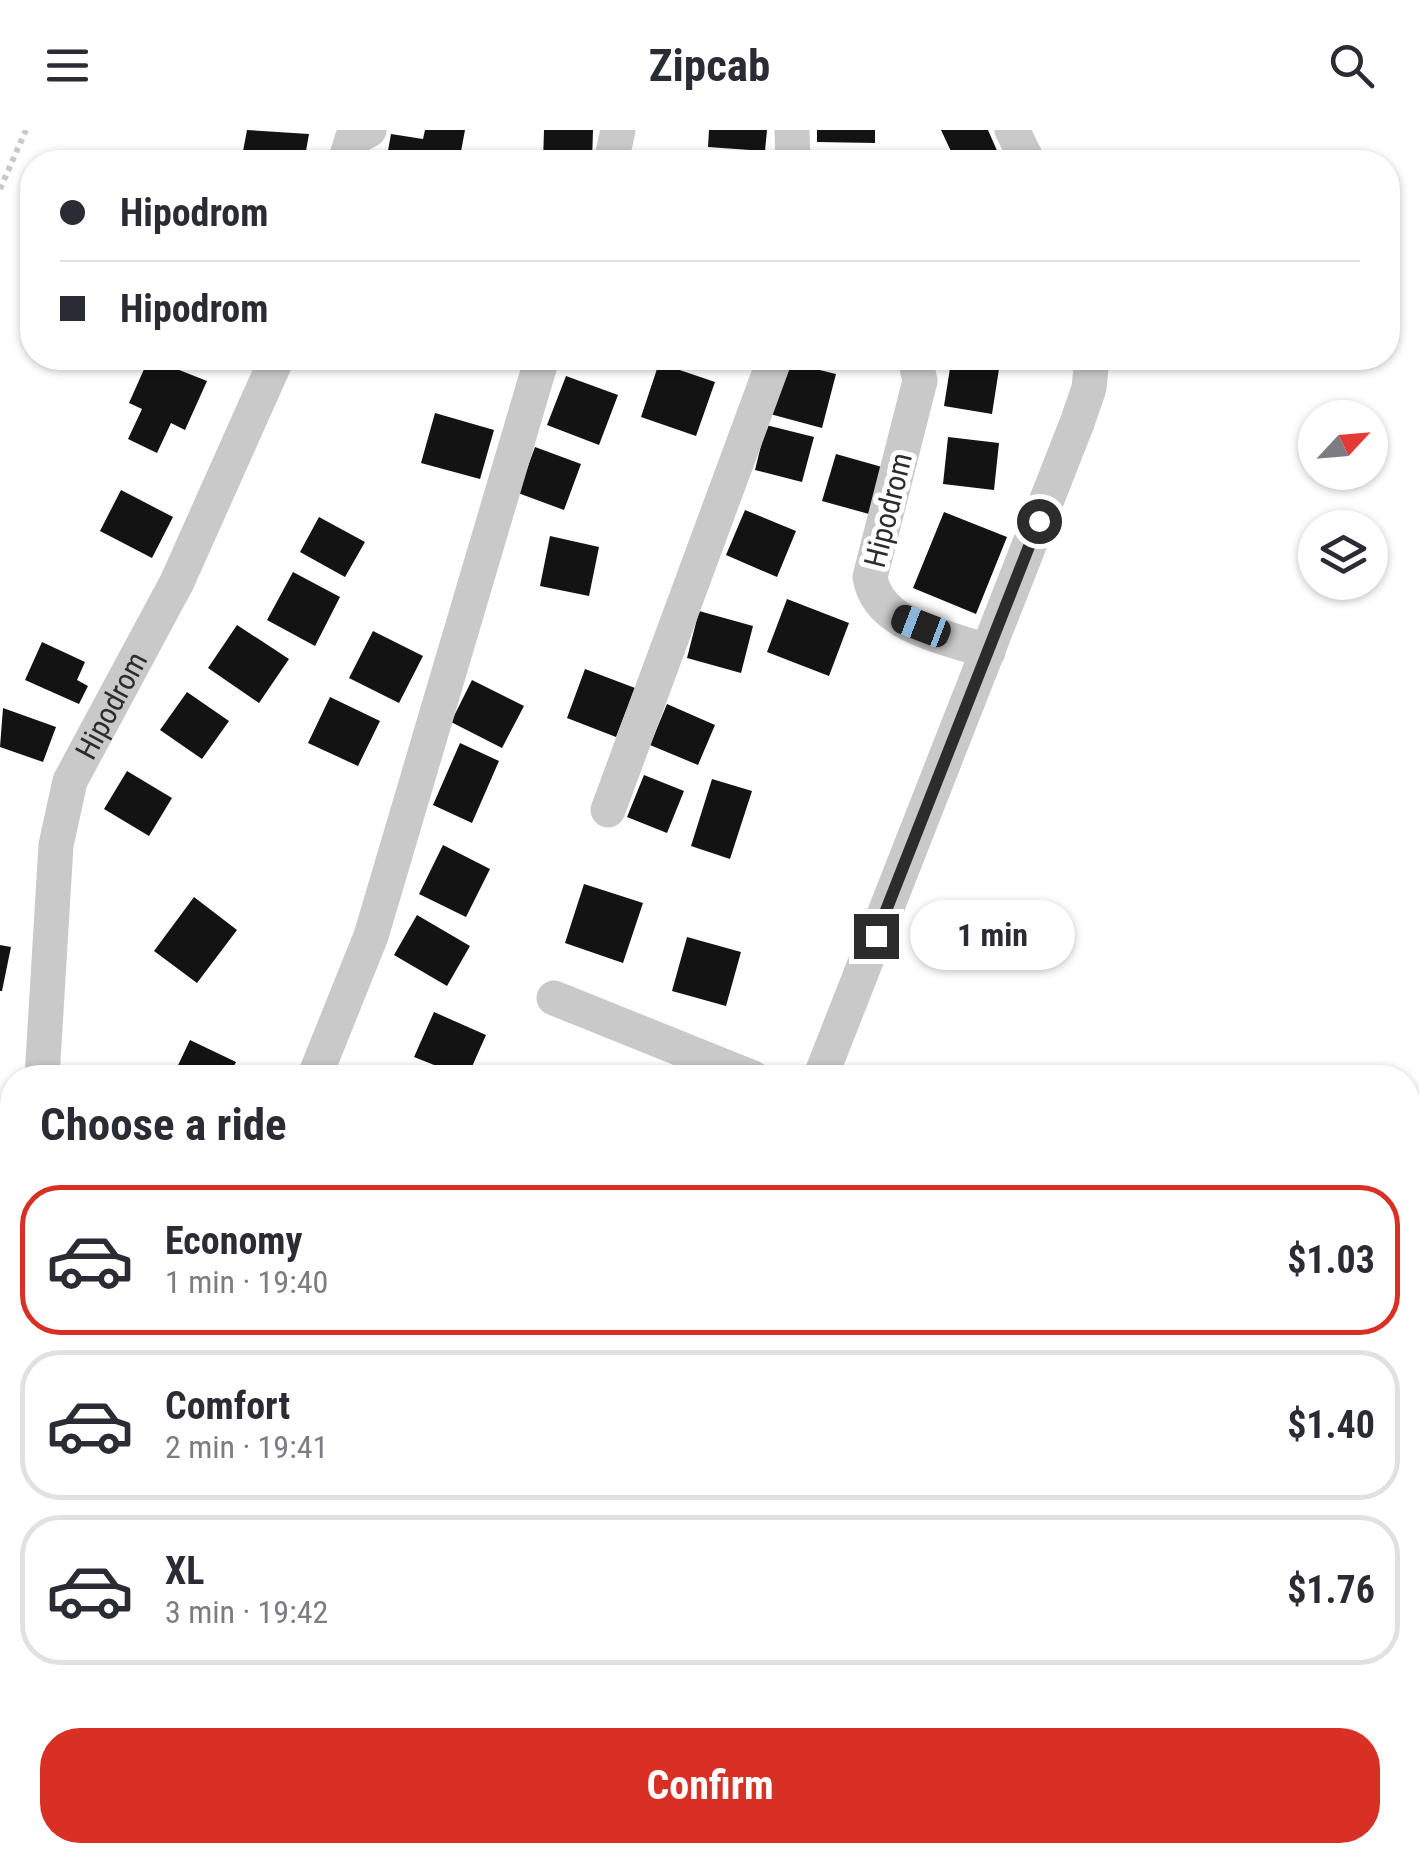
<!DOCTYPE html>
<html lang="en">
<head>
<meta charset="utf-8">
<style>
	body { margin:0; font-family:"Roboto Condensed",sans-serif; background:#f7f7f7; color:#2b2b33; height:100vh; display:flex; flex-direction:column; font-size:38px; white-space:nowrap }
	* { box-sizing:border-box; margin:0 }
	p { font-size:32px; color:#7c7c81 }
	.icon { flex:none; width:55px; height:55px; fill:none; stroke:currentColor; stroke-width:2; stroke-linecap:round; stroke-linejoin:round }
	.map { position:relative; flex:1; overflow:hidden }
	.sheet { position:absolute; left:0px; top:935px; width:1420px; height:798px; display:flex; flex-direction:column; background:#fff; border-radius:40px 40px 0 0; box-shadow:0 2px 8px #0004 }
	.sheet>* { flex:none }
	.hud { position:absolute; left:20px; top:20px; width:1380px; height:220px; border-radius:40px; box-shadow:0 2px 8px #0004; display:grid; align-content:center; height:220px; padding:0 40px; background:#fff }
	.needle { width:65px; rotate:64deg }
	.buttons { position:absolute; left:1298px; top:270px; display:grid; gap:20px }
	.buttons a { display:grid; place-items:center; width:90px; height:90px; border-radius:50%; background:#fff; box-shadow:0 2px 8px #0004; font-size:50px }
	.end { position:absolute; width:45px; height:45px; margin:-22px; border:12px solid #2c2c2c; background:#fff; box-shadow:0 0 0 5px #fff }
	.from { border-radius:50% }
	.bubble { position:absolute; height:70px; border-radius:35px; background:#fff; box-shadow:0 2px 8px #0004; font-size:32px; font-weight:700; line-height:70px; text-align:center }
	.car { position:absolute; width:30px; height:60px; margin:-30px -15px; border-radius:12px; box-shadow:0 0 8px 2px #0007; background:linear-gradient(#222 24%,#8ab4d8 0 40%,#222 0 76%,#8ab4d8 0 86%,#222 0) }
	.hud b { display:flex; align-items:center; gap:35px; height:95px; font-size:38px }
	.hud b+b { border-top:2px solid #e1e1e2 }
	.hud i { width:25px; height:25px; background:#2b2b33 }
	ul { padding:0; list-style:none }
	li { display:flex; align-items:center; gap:30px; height:150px; margin:0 20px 15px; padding:0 20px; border:5px solid #e1e1e2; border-radius:40px }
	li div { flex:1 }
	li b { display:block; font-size:38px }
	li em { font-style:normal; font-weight:700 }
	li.current { border-color:#d93025 }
	li>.icon { width:90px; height:90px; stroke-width:1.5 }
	h2 { padding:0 40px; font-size:45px; line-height:120px }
	.cta { display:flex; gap:20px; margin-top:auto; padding:20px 40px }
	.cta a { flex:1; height:115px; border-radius:40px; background:#d93025; color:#fff; font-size:40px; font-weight:700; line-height:115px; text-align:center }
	header { display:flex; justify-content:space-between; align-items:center; height:130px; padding:0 40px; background:#fff; font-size:45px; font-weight:700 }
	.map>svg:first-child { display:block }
	.green { fill:#e2e9d9 }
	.building { fill:#131313 }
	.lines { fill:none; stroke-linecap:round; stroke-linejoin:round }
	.path { stroke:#c9c9c9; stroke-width:6; stroke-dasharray:5 5; stroke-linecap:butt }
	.minor { stroke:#c9c9c9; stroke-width:35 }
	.route { stroke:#2c2c2c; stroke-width:12 }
	.labels { text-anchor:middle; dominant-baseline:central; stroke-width:10; stroke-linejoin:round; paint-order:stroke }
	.street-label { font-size:30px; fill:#2c2c2c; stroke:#fff }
</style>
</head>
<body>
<header><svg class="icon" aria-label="menu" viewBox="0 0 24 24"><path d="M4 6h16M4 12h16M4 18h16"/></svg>Zipcab<svg class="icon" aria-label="search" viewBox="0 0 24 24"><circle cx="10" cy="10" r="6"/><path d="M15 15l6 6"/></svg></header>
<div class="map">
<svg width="1419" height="1731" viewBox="0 0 1419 1731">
	<rect width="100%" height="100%" fill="#fff"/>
	<path class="green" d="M1408,1151L1419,1152V1731H738L743,1720H1408Z"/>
	<path class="building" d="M247,0L309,4L304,32H241Z
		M425,0H465L459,32H386L391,4L423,9Z
		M544,0H593L592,32H543Z
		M709,0H767L765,21L708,17Z
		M817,0H875V13L817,12Z
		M941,0H988L1002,32H956Z
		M149,228L207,251L185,300L171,293L157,323L128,309L142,279L129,273Z
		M783,231L836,244L822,298L770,284Z
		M951,232L999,239L992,284L944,276Z
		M659,233L715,252L696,306L641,287Z
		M566,246L618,265L599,315L547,295Z
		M435,283L494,300L480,349L421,333Z
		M766,295L814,307L802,352L755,340Z
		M948,307L999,313L994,360L943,354Z
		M535,317L581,334L564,380L518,363Z
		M836,324L882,337L869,384L822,371Z
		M121,360L173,387L152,428L100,401Z
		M745,380L796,401L777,447L726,425Z
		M944,382L1007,407L976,484L913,458Z
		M319,387L365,412L345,447L300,422Z
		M550,406L599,417L589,466L540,456Z
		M293,442L340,467L315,516L267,490Z
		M787,469L849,493L829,546L767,522Z
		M699,481L753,496L741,543L687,528Z
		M237,495L289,529L259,573L208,538Z
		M373,501L423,526L399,573L349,548Z
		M42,512L85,532L77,550L88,556L79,574L25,550Z
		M585,539L635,558L616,607L567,588Z
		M472,550L524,576L502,618L451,592Z
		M187,562L229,591L202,629L160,600Z
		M330,567L380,591L358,636L308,613Z
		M667,574L715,595L698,635L650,615Z
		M3,578L56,597L43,632L0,617Z
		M460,613L499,631L472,693L433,675Z
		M127,641L172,668L149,706L104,679Z
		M644,645L684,661L667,703L627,687Z
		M712,649L752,661L730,729L691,716Z
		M443,715L490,739L466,787L419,764Z
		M584,754L643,773L623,833L565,813Z
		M194,767L237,800L197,853L154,821Z
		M417,785L470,816L447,856L394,825Z
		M687,807L741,822L726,876L672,861Z
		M0,815L11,817L2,861H0Z
		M434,882L486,905L467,948L414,927Z
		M190,910L236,932L228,948H172Z
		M12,1334V1408L0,1404V1373Z
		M0,1553L12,1559V1615L0,1609Z
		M13,1720H76L72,1731H9Z
		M132,1720H185L182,1731H128Z"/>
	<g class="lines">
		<path class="path" d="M0,59L26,0"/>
		<g class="minor">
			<path d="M792,0L793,32"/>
			<path d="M1012,0L1028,32"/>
			<path d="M345,32L352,9L369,0"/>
			<path d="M611,32L618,0"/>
			<path d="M915,228L920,251L870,447C878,497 946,506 988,522"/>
			<path d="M608,680L775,228"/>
			<path d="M554,868L753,948"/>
			<path id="s1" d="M42,948L56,715L70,651L177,452L277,228"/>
			<path d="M314,948L371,806L542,228"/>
			<path d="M820,948L1077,293L1089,258L1092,228"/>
			<path d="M0,1265L12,1227"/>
			<path d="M349,1731L350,1720"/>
			<path d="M392,1731L394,1720"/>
			<path d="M579,1731L586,1720"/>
		</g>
	</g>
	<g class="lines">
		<path class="route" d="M876,806L1039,391"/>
	</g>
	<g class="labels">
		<g class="street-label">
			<text transform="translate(888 380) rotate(-76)">Hipodrom</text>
			<text stroke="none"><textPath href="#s1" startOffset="385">Hipodrom</textPath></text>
		</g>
	</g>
</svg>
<div class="buttons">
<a><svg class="needle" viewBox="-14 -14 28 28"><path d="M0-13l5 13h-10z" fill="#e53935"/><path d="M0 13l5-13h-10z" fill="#7c7c81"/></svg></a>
<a><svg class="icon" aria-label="layers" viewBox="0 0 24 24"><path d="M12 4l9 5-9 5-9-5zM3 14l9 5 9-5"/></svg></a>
</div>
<i class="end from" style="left:1039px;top:391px"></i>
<i class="end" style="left:876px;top:806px"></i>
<div class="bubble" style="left:910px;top:770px;width:165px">1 min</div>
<i class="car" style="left:921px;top:496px;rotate:291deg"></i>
<div class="hud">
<b><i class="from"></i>Hipodrom</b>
<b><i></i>Hipodrom</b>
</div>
<section class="sheet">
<h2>Choose a ride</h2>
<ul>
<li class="current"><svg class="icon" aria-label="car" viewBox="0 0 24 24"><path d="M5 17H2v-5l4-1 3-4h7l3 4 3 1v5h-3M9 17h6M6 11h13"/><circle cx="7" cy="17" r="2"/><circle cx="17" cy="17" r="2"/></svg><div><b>Economy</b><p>1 min · 19:40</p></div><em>$1.03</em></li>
<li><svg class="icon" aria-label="car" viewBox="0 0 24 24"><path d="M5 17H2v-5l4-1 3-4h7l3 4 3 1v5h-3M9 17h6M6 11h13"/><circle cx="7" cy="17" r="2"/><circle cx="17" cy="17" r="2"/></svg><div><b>Comfort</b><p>2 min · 19:41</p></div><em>$1.40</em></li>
<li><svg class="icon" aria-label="car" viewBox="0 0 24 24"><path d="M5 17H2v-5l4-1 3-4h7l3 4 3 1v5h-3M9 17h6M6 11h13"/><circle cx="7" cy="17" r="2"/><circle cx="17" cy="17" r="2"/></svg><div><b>XL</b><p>3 min · 19:42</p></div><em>$1.76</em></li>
</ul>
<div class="cta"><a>Confirm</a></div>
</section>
</div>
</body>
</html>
